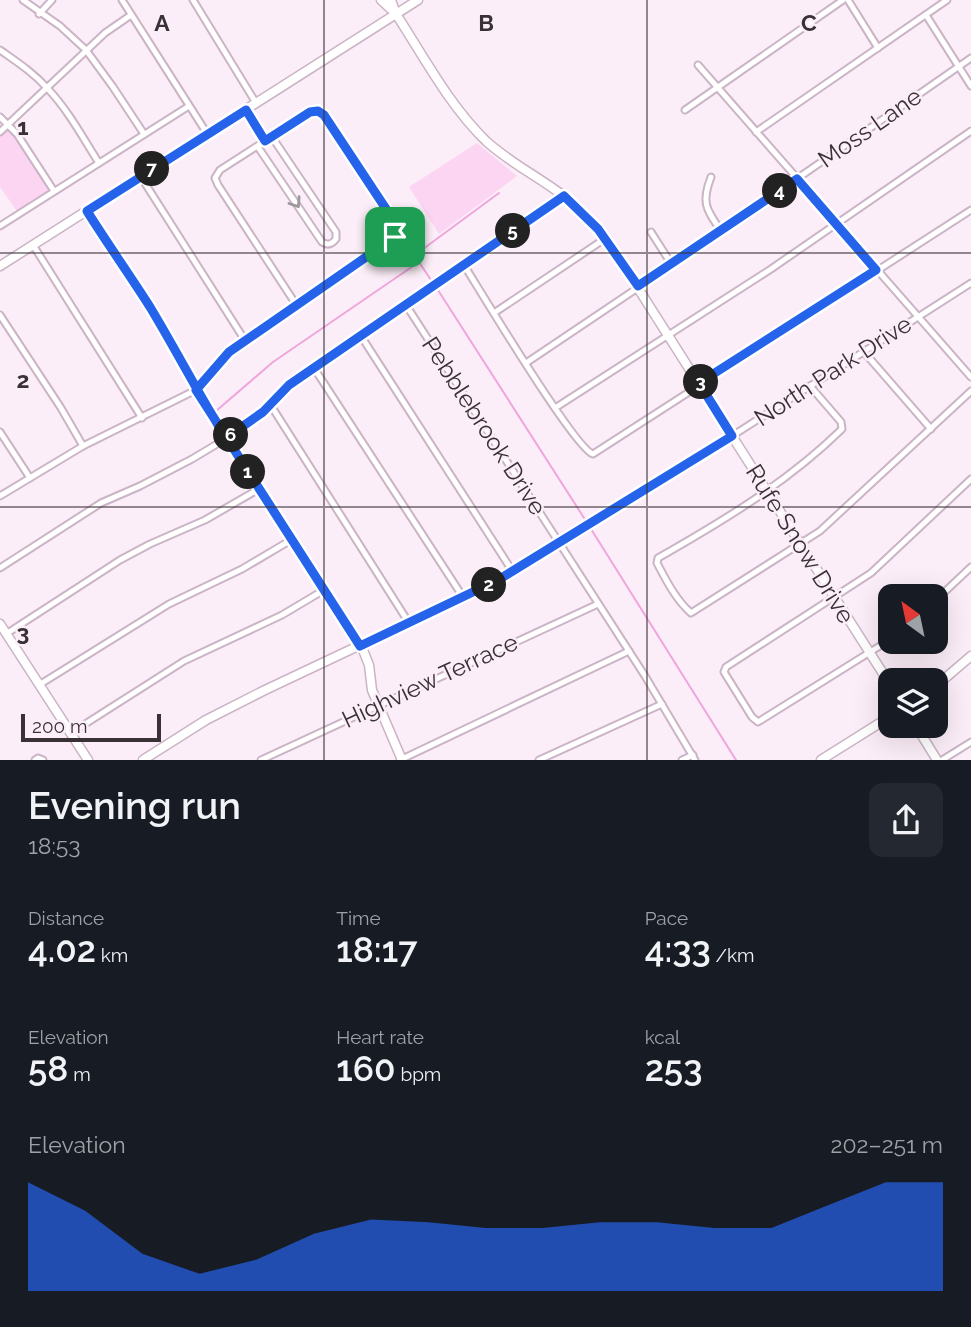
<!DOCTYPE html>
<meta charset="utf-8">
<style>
:root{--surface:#171b24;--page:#242831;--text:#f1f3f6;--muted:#9ea1a6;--accent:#2563eb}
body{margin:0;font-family:Raleway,sans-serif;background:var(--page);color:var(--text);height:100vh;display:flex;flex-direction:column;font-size:26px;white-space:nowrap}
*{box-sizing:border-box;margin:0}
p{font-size:23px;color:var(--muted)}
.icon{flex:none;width:38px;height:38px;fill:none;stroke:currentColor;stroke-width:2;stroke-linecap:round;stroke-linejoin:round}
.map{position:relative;height:760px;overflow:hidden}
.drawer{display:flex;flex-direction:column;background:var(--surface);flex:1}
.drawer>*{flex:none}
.needle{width:46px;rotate:327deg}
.controls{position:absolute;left:878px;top:584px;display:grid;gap:14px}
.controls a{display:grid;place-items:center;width:70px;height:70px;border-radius:14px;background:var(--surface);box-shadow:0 7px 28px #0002;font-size:35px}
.scale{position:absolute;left:21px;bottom:18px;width:140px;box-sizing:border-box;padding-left:7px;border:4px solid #3a3137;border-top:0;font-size:19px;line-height:24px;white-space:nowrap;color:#3a3137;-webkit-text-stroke:5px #fceef8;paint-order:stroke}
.pin{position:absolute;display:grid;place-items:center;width:60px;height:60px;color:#fff;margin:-30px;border-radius:14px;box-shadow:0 4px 10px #0006}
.km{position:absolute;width:35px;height:35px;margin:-18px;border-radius:50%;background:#222;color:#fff;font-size:19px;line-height:35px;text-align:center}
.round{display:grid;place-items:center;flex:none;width:74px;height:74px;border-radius:14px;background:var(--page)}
.summary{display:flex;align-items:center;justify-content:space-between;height:119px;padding:0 28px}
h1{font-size:38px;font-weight:600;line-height:52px}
.figures{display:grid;grid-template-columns:repeat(3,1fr);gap:10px;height:119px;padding:7px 28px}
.figures div{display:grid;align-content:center}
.figures b{font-size:35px;font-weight:600}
.figures small{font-size:19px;font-weight:400}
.figures p{font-size:19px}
.chart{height:196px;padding:14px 28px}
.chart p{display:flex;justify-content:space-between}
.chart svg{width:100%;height:126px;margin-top:7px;fill:var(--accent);opacity:.7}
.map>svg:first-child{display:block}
.green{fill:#fbd5f1}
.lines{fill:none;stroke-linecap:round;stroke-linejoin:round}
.stream{stroke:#eea6dc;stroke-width:2}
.street-casing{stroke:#cbb4c5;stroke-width:9}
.secondary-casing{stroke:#cbb4c5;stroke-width:11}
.street{stroke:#fff;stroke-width:5}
.secondary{stroke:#fff;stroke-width:8}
.oneway{stroke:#9c989b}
.route-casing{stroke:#fff;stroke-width:14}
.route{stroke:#2563eb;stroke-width:9}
.grid{fill:none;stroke:#3a3137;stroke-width:2;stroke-opacity:0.55}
.labels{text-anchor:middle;stroke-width:5;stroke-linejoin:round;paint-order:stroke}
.street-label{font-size:24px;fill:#3a3137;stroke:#fceef8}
.grid-label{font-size:23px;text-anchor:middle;font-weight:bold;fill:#3a3137;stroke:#fceef8;stroke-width:5;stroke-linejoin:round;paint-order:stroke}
</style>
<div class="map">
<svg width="971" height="760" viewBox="0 0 971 760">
<rect width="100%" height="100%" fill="#fceef8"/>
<!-- green -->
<g class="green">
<polygon points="8,130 20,144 48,189 48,192 17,211 0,187 0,136"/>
<polygon points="477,143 517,176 439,234 409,187"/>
</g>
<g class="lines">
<!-- stream -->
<g class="stream">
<polyline points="433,283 417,259 419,252 499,193"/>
<polyline points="436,287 586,521"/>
<polyline points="216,411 273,362 419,262"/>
<polyline points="591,529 736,760"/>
</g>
<!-- street casing -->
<g class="street-casing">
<g id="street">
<polyline points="23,0 60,26 86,50 113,87 144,134"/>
<polyline points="122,0 208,135"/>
<polyline points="193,0 256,103"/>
<polyline points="848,0 878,48"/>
<polyline points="39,14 52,0"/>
<polyline points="926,15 971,86"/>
<path d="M0,50C17,62 34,73 48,89C68,110 83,138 99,163"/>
<polyline points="698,65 971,377"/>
<polyline points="246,110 265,141"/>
<polyline points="685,110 843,0"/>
<polyline points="0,117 17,134 54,191"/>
<polyline points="0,132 105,33 131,15"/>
<polyline points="756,132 947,0"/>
<path d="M258,147L322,242C328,246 332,244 336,239V232L272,137"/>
<polyline points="141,177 246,342"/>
<path d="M711,177C701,203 706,209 721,231"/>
<polyline points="0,226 189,106"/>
<polyline points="651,232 672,265"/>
<polyline points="33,245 142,418"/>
<path d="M464,265C481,292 575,449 593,454L971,210"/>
<polyline points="406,305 645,676 695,760"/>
<polyline points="494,313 606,238"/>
<polyline points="0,315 61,408 83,446"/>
<polyline points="361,336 513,572"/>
<polyline points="864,352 931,429"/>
<polyline points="526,363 697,248 971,58"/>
<polyline points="314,368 463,597"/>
<path d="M810,386L841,422L842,429C788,482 723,521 658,558L657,563C666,580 676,600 691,613L820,531L971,391"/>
<polyline points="270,404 409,623"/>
<polyline points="555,408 771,269 971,131"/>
<polyline points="0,432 30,478"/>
<polyline points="732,436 971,283"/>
<polyline points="0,496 83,446 196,390 223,358 246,342 390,242 397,235 396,224 324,115 318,111 310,112 220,170 215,178 218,185 297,306"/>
<polyline points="0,568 101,503 140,486 192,459 242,429 289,385 564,196"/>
<polyline points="936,600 971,567"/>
<polyline points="6,634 120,560 150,544 205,520 259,489"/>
<polyline points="891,639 758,722 752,717 724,672 726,667 871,573 971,479"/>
<polyline points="39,685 169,604 242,569 291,540"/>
<polyline points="71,733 184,661 282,615 324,590"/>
<polyline points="35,760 38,758 43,760"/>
<polyline points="261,760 598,604"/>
<polyline points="400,760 629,651"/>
<polyline points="539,760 662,704"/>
<polyline points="682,760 693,755"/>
<polyline points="942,760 971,742"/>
</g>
</g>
<!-- secondary casing -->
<g class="secondary-casing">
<g id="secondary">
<polyline points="381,0 394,12"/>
<path d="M391,0L396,14C424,57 449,105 486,141C510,163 539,177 565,197C585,212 600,231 615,252L891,686"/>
<polyline points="87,211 149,306 226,438 363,650 369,665 372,690 402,760"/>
<polyline points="0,266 418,0"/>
<polyline points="0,624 88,760"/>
<polyline points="936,686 971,656"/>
<polyline points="916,726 937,760"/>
<polyline points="143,760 206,720 265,690 498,580 732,436"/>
<polyline points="821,760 891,716"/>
</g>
</g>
<!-- street -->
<use href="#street" class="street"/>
<!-- secondary -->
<use href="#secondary" class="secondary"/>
</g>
<!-- one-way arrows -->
<defs><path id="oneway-chevron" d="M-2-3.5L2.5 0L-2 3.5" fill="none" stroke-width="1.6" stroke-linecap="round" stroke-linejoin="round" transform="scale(1.75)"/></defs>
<use class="oneway" href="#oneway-chevron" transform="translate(296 203) rotate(56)"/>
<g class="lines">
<!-- route casing -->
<g class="route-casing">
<path id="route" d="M395,237L229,352L196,390L360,646L498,580L732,436L699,383L876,270L797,179L638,286L598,229L564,196L289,385L263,412L226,438C199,395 176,350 150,307C129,274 107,243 87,211L246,110L265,141L310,112L318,111L324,115L396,224L398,232L395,237"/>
</g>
<!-- route -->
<use href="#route" class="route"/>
</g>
<!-- grid -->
<path class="grid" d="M324,0V760M647,0V760M0,253H971M0,507H971"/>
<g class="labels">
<!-- street labels -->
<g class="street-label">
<text transform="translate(870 128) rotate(-35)" y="8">Moss Lane</text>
<text transform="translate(833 371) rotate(-33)" y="8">North Park Drive</text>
<text transform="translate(484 426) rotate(57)" y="8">Pebblebrook Drive</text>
<text transform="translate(800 544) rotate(58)" y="8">Rufe Snow Drive</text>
<text transform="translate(430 681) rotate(-25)" y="8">Highview Terrace</text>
</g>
</g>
<g class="grid-label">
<text x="162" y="31">A</text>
<text x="486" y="31">B</text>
<text x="809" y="31">C</text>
<text x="23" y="135">1</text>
<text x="23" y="388">2</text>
<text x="23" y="641">3</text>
</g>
</svg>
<div class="controls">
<a><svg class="needle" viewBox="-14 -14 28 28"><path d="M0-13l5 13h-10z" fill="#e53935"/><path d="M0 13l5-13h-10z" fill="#9ea1a6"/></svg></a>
<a><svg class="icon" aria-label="layers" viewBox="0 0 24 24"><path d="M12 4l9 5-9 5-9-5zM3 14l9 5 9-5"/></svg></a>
</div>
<div class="scale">200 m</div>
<div class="pin" style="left:395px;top:237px;background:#1e9e55"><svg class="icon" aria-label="arrive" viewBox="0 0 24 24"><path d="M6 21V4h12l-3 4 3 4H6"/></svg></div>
<b class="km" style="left:248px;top:472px">1</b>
<b class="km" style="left:489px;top:585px">2</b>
<b class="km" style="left:701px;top:382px">3</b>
<b class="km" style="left:780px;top:191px">4</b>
<b class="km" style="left:513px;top:231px">5</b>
<b class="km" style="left:231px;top:435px">6</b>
<b class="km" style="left:152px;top:169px">7</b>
</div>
<section class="drawer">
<div class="summary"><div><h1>Evening run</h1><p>18:53</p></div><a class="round"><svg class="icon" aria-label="share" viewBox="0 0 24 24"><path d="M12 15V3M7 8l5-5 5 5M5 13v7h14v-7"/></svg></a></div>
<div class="figures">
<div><p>Distance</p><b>4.02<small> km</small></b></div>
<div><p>Time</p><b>18:17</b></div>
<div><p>Pace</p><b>4:33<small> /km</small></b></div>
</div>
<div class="figures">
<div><p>Elevation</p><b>58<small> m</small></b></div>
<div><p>Heart rate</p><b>160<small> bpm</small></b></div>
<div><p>kcal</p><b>253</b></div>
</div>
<div class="chart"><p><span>Elevation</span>202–251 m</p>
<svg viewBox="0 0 160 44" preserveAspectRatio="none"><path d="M0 44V6L10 16L20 31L30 38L40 33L50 24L60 19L70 20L80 22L90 22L100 20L110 20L120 22L130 22L140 14L150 6L160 6V44z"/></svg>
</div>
</section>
